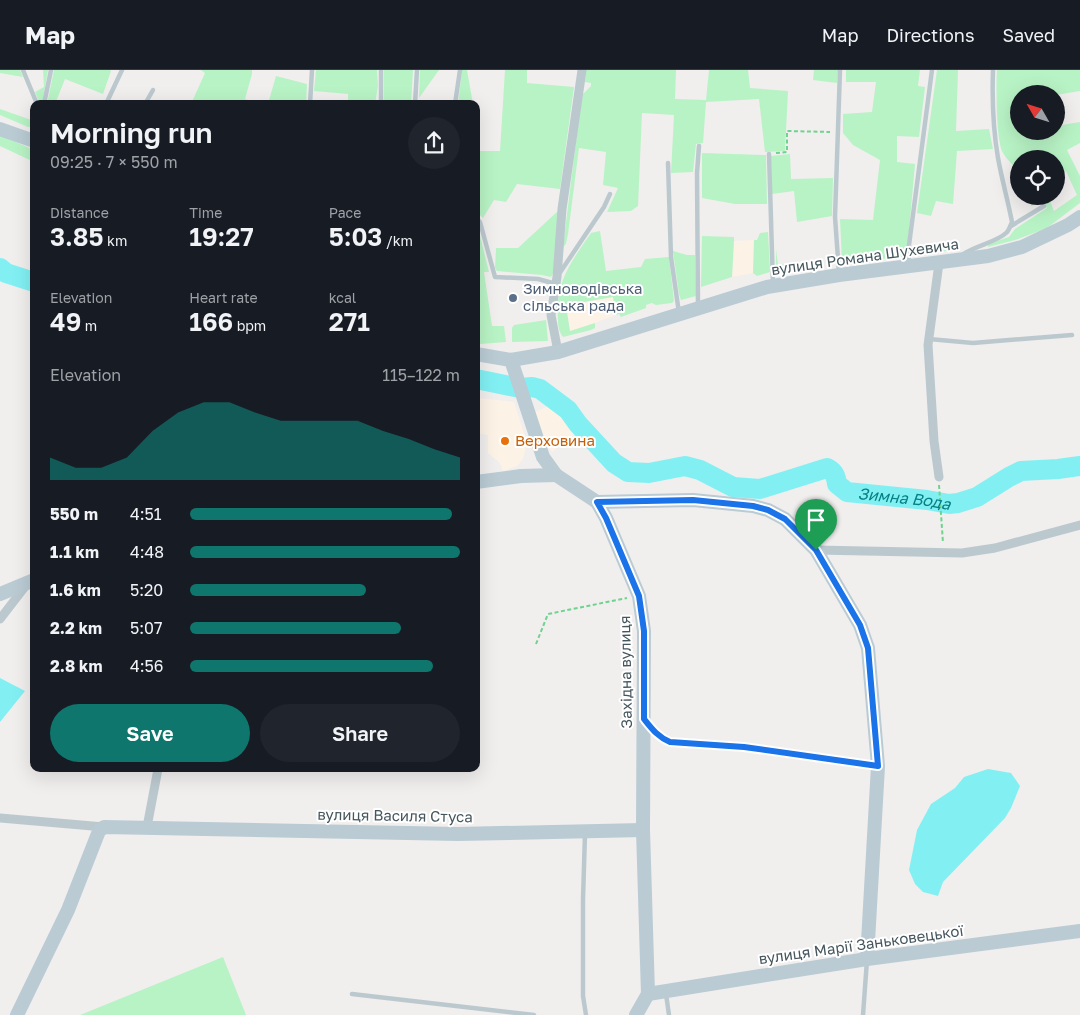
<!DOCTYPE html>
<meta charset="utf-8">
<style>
:root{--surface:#171b24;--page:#20242c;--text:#f1f3f6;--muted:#9ea1a6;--line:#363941;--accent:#0f766e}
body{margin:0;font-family:"Golos Text",sans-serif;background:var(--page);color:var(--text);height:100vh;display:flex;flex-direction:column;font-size:19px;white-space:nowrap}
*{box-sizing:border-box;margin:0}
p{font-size:16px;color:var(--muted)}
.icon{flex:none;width:28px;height:28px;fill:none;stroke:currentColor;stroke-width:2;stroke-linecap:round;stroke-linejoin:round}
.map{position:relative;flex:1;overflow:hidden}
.sheet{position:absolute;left:30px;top:30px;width:450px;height:672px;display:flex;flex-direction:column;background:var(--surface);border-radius:10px;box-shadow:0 5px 20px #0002}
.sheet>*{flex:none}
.needle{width:32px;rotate:309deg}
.buttons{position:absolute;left:1010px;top:15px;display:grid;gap:10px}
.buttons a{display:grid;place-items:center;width:55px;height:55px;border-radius:50%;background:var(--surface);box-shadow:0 5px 20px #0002;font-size:25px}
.pin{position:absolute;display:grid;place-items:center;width:42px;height:42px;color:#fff;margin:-51px -21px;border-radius:50% 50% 50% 0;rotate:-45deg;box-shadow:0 0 5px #0007}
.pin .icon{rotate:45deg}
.round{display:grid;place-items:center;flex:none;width:52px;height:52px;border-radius:26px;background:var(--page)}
.summary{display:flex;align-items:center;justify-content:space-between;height:85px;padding:0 20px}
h1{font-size:28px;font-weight:600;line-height:38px}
.figures{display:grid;grid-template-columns:repeat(3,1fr);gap:8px;height:85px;padding:5px 20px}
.figures div{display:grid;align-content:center}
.figures b{font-size:25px;font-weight:600}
.figures small{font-size:14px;font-weight:400}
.figures p{font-size:14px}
.chart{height:140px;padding:10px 20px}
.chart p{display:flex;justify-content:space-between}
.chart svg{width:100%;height:90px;margin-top:5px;fill:var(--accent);opacity:.7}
.cta{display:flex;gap:10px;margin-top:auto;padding:10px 20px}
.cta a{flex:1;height:58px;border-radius:30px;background:var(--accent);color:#fff;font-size:20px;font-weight:600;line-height:58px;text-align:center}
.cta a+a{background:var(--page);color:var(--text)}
ul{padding:0 20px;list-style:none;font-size:16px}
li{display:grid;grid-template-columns:80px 60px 1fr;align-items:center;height:38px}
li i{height:12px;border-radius:6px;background:var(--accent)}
header{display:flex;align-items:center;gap:30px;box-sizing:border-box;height:70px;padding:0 25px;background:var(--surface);border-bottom:1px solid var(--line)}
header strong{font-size:24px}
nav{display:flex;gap:28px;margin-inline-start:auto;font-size:18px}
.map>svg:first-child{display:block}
.commercial{fill:#fdf2e6}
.green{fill:#b8f3c5}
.water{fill:#82f0f3}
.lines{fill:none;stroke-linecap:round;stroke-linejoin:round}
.river{stroke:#82f0f3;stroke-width:20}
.path{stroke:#6ed38f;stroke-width:2;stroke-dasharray:4 2.5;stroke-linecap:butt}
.lane{stroke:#bbc9cf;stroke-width:4.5}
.street{stroke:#bbc9cf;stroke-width:9}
.secondary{stroke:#bacbd4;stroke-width:14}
.route-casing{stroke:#fff;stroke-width:10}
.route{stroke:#1a73e8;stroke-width:6}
.service-dot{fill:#5c6f8a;stroke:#fff;stroke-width:2}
.food-dot{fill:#e8710a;stroke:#fff;stroke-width:2}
.labels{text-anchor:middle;stroke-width:4;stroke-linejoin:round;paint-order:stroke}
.street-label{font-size:15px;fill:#45565d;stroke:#fff}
.service-label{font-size:15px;fill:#4e5e75;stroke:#fff;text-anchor:start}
.food-label{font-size:15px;fill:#c56008;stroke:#fff;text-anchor:start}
.water-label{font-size:16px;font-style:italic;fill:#058084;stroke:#fff}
</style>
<header>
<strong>Map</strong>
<nav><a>Map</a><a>Directions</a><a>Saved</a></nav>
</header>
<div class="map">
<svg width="1080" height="945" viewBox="0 0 1080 945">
<rect width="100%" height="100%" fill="#f1eeee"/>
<!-- commercial -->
<g class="commercial">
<polygon points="754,170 753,203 732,207 734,171"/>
<polygon points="613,227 616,245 570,262 567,243 562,244 561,236"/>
<polygon points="479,328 514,332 527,373 523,389 517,396 503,401 500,393 488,383 488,365 477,363"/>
<polygon points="555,333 577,362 552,382 543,370 533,343"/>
</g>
<!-- green -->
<g class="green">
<polygon points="0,0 20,0 23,7 0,3"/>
<polygon points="43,0 48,0 42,34 40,34 35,22 44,17"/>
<polygon points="54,0 110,0 111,1 103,24 65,9 55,34 47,34"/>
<polygon points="201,0 252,0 252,4 245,29 259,34 191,34 205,3"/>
<polygon points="316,0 377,0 378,16 375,34 348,34 348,24 314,21"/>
<polygon points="384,0 413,0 411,34 384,34"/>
<polygon points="420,0 439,0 419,28"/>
<polygon points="462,0 467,0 473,34 458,34"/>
<polygon points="505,0 527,0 527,13 574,17 560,119 517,114 506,132 494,130 483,148 476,141 476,81 500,81"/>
<polygon points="586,0 676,0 675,29 706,30 709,0 748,0 750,18 788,21 785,81 765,82 759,29 706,32 703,73 696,74 693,102 671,103 674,45 642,43 638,136 631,141 607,142 618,118 603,115 606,82 579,78 568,164 566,174 563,177 580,39 583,24 591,16 591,13 585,12"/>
<polygon points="814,0 838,0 837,13 813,10"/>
<polygon points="846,0 920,0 918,16 925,17 919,67 897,66 897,92 915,94 907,183 905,186 901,187 844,193 842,191 840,149 873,150 880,90 853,75 843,63 843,44 872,42 876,12 846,12"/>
<polygon points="937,0 958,0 956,61 989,59 993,79 957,81 953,134 936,131 931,146 917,143"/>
<path d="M997,0H1080V21L1056,25V24H1019V61H1056V56L1080,52V73L1067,80L1080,106V133L1047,158L1015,170L988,177V174L1009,167L1015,159L1047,138L1044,131L1031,136L1029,126H1048L1054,141L1077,125L1066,101L1056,105V89H1019V102C1014,96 1007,90 1003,83C996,71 996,16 997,0Z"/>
<polygon points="276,6 307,14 306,34 268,34"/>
<polygon points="0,39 34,51 31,57 28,57 0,45"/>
<polygon points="0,65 34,80 34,92 0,76"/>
<polygon points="702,83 766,85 767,134 735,134 702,128"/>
<polygon points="790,84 791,109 833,108 832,146 797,152 794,121 772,124 771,86"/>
<polygon points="558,141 554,202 551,207 542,205 497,201 495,198 496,178 518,178"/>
<path d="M600,161L606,201L641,197L645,189L669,187L674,231L672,233L656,235L652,233L646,235V238L621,247L619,244L616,245L613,227L561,236L562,243L567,242L570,261L595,253V258L591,260L563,267C559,262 558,256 558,249C555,212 571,192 591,163Z"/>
<polygon points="768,162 770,202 757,206 753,203 754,170 757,170 760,163"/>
<polygon points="480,166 489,202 484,202 492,256 504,256 506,272 480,274 476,265 476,167"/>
<polygon points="702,166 734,167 734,171 732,207 701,217"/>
<polygon points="950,178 949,180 918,186 914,185 913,179"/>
<polygon points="776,179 778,195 801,192 801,197 778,200 776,198"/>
<polygon points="673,181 687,185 695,185 696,226 681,230 679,224"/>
<polygon points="546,250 548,271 512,272 512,258 514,255"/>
<polygon points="223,887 246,945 80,945"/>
</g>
<!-- water -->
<g class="water">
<polygon points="0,608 25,621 0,652"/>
<polygon points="988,699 1011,703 1020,716 1011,738 1005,748 943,812 938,826 923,822 915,814 909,800 917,760 931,734 955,718 964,707"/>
</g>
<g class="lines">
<!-- river -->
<g class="river">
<polyline points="0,198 6,203 34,212"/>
<path id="s1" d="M476,309L520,318L532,317L540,319L568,340L578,354L614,393L628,402L649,403L685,396L700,400L733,417L760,419L827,398C835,402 836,407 837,414L847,422L927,430L949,434L958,433L977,427L1009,407L1021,401L1058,399L1080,396"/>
</g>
<!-- path -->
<g class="path">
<polyline points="776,83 787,82 787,61 830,62"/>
<polyline points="939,415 943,473"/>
<polyline points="536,574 548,544 627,528"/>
</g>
<!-- lane -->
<g class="lane">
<polyline points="23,0 37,34"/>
<polyline points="44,34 51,0"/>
<polyline points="106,34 122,0"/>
<polyline points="145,34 153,20"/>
<polyline points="310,34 312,0"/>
<polyline points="381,34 381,0"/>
<polyline points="415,34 417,0"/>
<polyline points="455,34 460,0"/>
<polyline points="769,84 773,215"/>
<polyline points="668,93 671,187 679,243"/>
<polyline points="476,148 480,152 495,207 538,209 556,214"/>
<polyline points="1011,156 1044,136"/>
<path d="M962,185C974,176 997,172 1006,163C1009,161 1010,156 1012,152C1008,131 1002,110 998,88C993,59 992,29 993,0"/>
<polyline points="909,195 909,175 932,0"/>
<polyline points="839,203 835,147 840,0"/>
<polyline points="559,204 604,137 610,124"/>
<polyline points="698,237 697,103 699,76"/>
<polyline points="929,269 973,273 1072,265"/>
<polyline points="585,764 583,829 583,926 586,945"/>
<polyline points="352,924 534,945"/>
<polyline points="666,924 669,945"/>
<polyline points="863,945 867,890"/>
</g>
<!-- street -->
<g class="street">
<polyline points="558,282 551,245 557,207 562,139 582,0"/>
<polyline points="939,407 934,371 928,275 939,193"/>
<polyline points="816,480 962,483 995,478 1080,455"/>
<polyline points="0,549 27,514"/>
<path d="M644,649C652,659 658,667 670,672L744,677L878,696"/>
<polyline points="0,748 104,757"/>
<polyline points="147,757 158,699"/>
</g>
<!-- secondary -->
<g class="secondary">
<polyline points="0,59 34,71"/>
<polyline points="476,284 511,290 558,282 767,217 839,205 988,186 1022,177 1068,155 1080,147"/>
<polyline points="511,290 543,387 556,405 597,432 606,448 639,526 644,561 643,760 648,924"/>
<polyline points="476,412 521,406 556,405"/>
<polyline points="597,432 693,430 753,436 768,440 785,449 816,480 860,555 868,578 878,696 867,889"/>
<polyline points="0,524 34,510"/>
<polyline points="648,924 867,889 1080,861"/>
<polyline points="17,945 68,840 99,761 104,757 458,764 643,760"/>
<polyline points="636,945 648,924"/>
</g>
</g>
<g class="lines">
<!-- route casing -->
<g class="route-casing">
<path id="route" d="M693,430L753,436L768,440L785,449L816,480L860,555L868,578L878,696L744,677L670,672C658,667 652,659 644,649V561L639,526L606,448L597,432Z"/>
</g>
<!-- route -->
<use href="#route" class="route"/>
</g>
<!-- markers -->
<circle class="service-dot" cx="513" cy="228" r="5"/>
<circle class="food-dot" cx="505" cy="371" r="5"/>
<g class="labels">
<!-- street labels -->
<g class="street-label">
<text transform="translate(865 187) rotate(-8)" y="5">вулиця Романа Шухевича</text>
<text transform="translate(626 602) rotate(-91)" y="5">Західна вулиця</text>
<text transform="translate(395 746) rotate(1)" y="5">вулиця Василя Стуса</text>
<text transform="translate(861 875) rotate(-8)" y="5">вулиця Марії Заньковецької</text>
</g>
<!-- service labels -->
<g class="service-label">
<text x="523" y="224">Зимноводівська<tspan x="523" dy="17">сільська рада</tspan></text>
</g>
<!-- food labels -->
<g class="food-label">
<text x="515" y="376">Верховина</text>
</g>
<!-- water labels -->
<g class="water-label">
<text dy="6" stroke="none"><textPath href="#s1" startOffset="485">Зимна Вода</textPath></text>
</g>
</g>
</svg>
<div class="buttons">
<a><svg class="needle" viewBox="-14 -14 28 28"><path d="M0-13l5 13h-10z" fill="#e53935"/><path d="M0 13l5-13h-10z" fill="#9ea1a6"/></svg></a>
<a><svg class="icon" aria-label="locate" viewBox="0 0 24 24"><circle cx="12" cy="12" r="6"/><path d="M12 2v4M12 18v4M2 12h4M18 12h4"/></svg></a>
</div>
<div class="pin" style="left:816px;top:480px;background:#1e9e55"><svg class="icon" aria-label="arrive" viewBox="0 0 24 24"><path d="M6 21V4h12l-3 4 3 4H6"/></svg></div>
<section class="sheet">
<div class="summary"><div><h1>Morning run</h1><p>09:25 · 7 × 550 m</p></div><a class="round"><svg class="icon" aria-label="share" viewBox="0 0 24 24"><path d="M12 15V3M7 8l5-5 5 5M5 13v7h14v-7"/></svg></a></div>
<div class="figures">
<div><p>Distance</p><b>3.85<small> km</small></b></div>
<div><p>Time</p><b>19:27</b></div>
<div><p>Pace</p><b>5:03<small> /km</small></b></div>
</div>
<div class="figures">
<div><p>Elevation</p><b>49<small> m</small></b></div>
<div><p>Heart rate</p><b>166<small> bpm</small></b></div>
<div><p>kcal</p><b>271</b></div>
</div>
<div class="chart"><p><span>Elevation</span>115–122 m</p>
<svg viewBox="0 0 160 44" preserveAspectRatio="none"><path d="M0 44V33L10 38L20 38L30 33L40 20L50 11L60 6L70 6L80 11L90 15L100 15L110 15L120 15L130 20L140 24L150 29L160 33V44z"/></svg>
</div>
<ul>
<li><b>550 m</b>4:51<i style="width:97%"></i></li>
<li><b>1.1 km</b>4:48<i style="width:100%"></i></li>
<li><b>1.6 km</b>5:20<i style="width:65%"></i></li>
<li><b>2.2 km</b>5:07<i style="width:78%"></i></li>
<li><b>2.8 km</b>4:56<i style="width:90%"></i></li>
</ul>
<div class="cta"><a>Save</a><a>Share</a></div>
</section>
</div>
